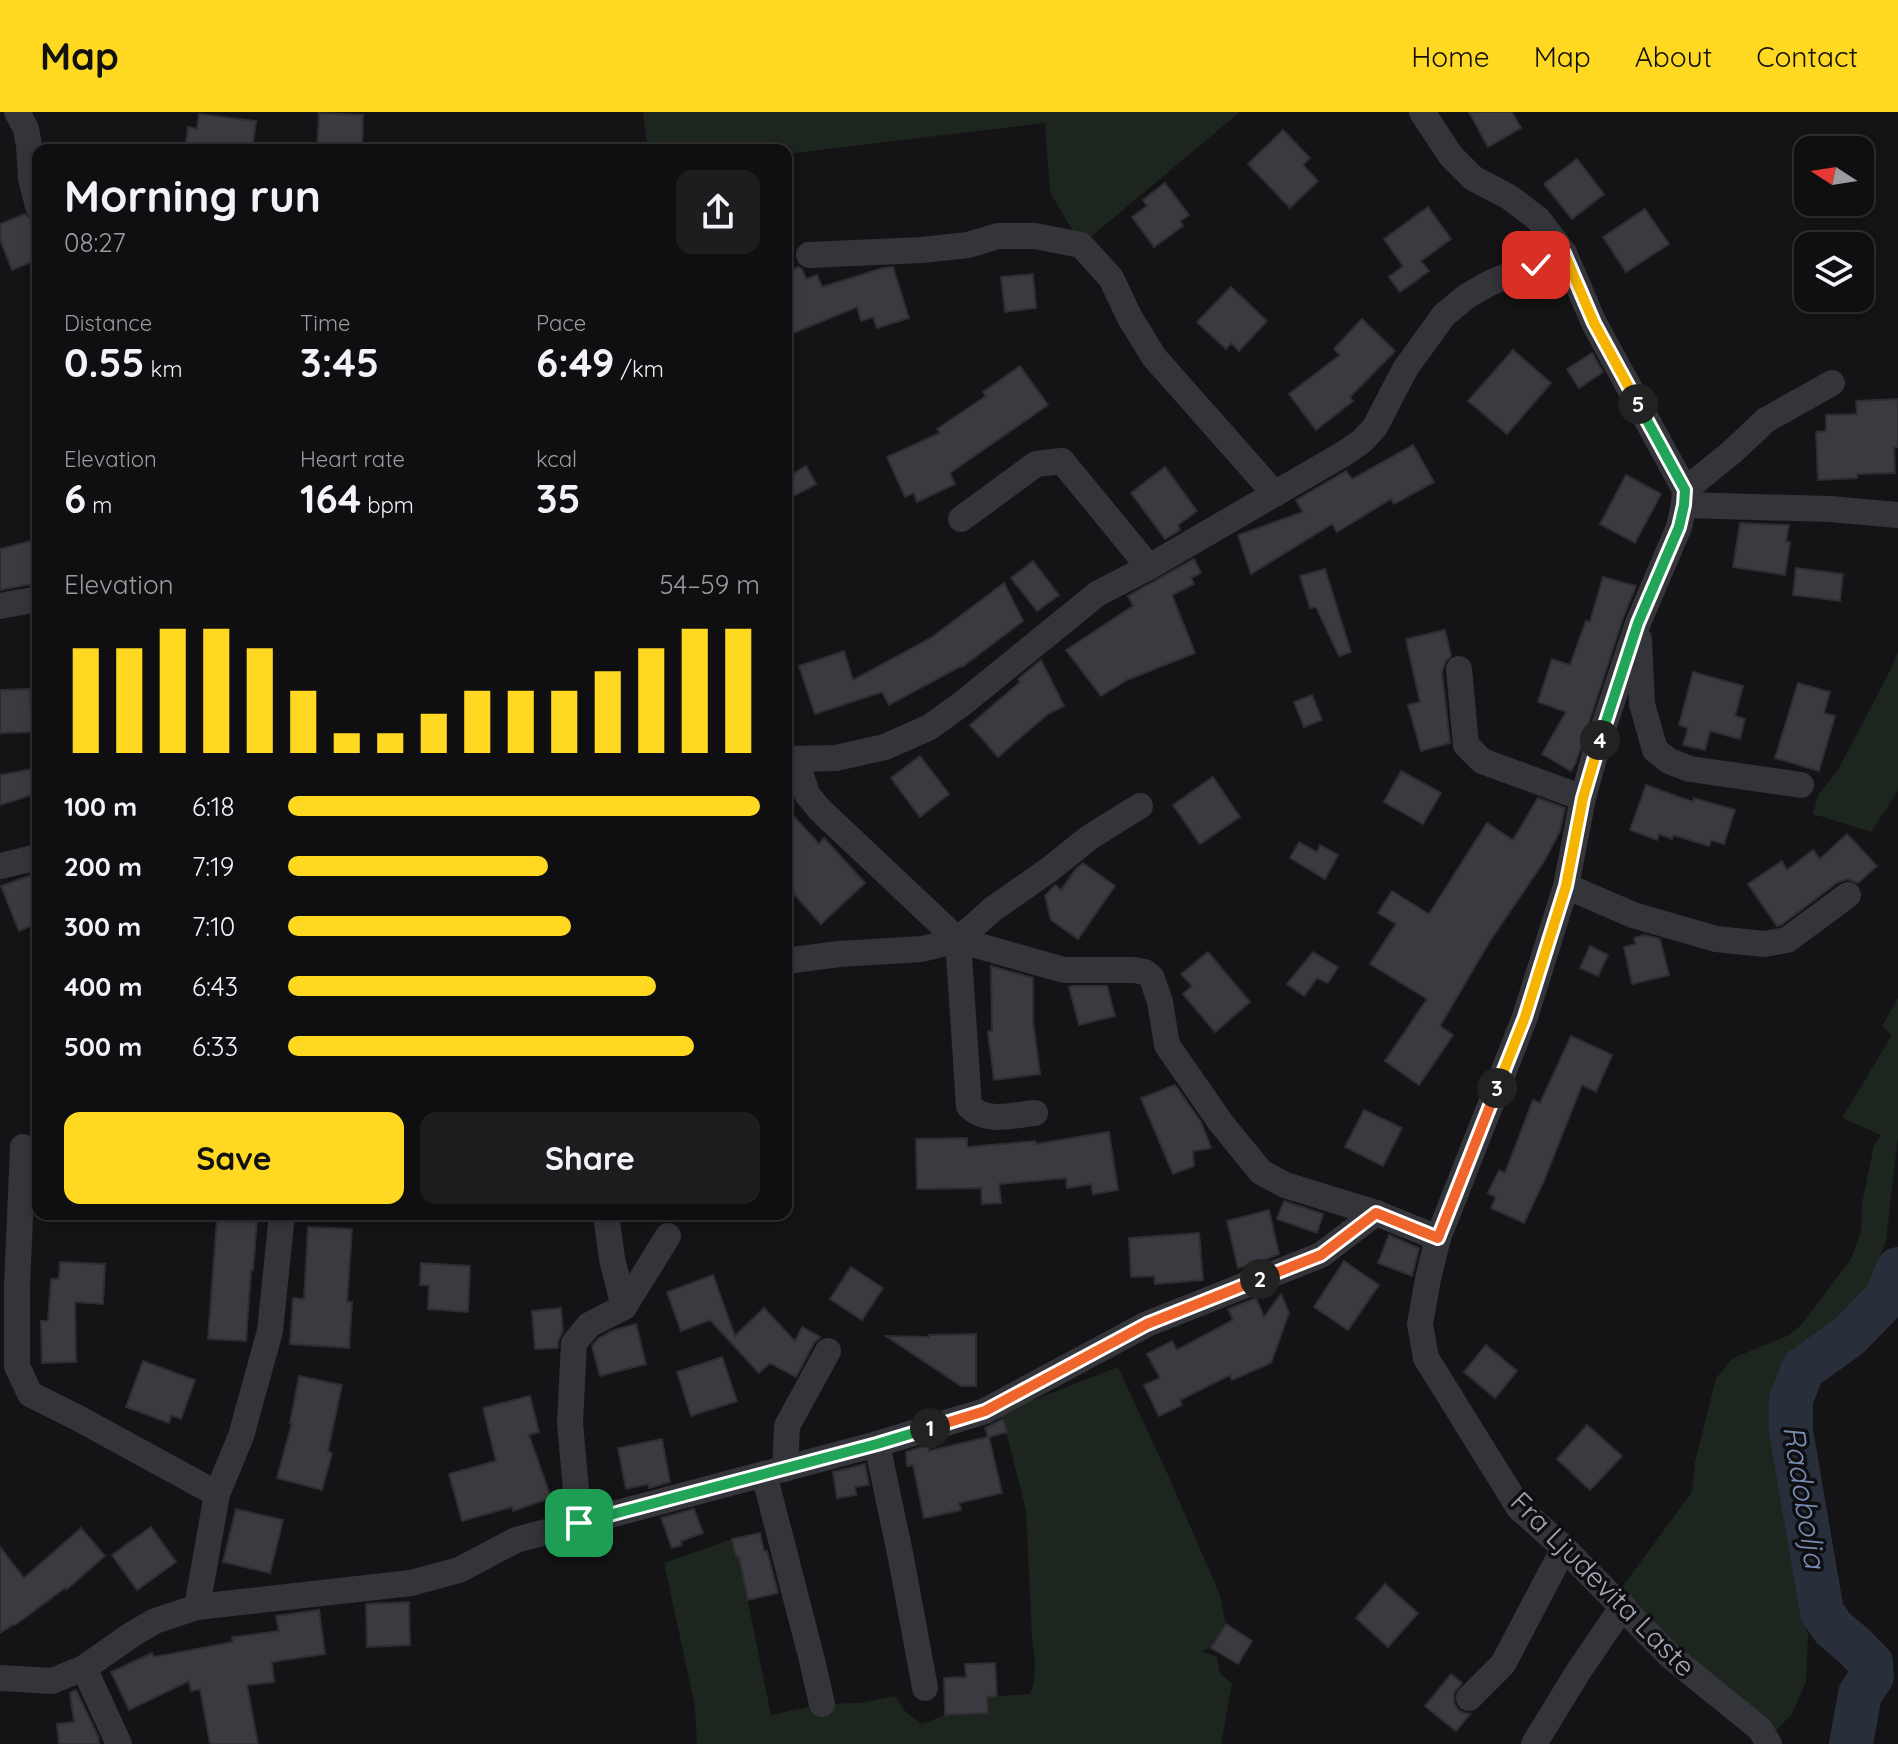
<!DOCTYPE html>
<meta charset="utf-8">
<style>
:root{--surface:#0f0e10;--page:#1d1c1e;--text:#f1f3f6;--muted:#9b9c9f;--line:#2f2e30;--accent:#ffd921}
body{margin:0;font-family:Quicksand,sans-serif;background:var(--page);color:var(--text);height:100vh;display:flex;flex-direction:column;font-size:30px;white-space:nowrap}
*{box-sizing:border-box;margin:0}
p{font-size:26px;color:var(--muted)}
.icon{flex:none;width:44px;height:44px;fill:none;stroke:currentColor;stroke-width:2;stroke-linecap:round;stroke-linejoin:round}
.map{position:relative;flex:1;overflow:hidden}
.details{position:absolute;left:32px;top:32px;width:760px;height:1076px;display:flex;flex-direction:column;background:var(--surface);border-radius:16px;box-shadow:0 4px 12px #0003,0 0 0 2px var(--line)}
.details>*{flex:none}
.needle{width:52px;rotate:282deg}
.buttons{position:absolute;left:1794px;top:24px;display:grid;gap:16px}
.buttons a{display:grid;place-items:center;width:80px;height:80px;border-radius:16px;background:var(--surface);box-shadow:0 4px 12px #0003,0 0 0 2px var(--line);font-size:40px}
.pin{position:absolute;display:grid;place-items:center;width:68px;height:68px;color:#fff;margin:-34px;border-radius:16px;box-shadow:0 4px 12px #0006}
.km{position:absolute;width:40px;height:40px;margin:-20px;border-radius:50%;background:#222;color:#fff;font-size:22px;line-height:40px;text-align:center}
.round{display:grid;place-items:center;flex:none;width:84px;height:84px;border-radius:16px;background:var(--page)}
.headline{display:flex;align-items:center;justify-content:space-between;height:136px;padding:0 32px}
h1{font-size:44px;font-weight:700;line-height:60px}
.metrics{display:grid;grid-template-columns:repeat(3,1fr);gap:12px;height:136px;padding:8px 32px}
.metrics div{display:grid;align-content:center}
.metrics b{font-size:40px;font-weight:700}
.metrics small{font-size:22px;font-weight:400}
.metrics p{font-size:22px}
.chart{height:224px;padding:16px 32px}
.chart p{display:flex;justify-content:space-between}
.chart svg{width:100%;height:144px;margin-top:8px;stroke:var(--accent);stroke-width:6}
.button{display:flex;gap:16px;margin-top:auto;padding:16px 32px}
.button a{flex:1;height:92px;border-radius:16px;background:var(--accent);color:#111;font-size:32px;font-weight:700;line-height:92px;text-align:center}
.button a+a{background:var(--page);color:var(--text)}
ul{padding:0 32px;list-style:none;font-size:26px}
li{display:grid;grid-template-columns:128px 96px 1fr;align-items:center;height:60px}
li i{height:20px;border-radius:10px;background:var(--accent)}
header{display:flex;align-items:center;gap:48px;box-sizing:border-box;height:112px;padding:0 40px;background:var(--accent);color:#111}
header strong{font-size:38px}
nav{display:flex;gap:44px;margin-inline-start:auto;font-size:28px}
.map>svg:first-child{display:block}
.green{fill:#1d251f}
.water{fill:#282f3a}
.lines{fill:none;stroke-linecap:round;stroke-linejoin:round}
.river{stroke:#282f3a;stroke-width:44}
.building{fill:#3b3a40;stroke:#2e2d31;stroke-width:2}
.minor{stroke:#34343b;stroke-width:26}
.split-1-casing{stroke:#fff;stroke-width:16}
.split-2-casing{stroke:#fff;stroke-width:16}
.split-3-casing{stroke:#fff;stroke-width:16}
.split-4-casing{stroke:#fff;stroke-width:16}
.split-5-casing{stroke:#fff;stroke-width:16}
.split-6-casing{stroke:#fff;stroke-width:16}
.split-1{stroke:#22a559;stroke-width:10}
.split-2{stroke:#f0652b;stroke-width:10}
.split-3{stroke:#f0652b;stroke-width:10}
.split-4{stroke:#f5b400;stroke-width:10}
.split-5{stroke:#22a559;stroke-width:10}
.split-6{stroke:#f5b400;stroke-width:10}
.labels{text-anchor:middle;stroke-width:7;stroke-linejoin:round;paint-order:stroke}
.street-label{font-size:28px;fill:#a4a6b7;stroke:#0f0e10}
.water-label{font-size:30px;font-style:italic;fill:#778eb5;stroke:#0f0e10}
</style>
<header>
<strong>Map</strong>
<nav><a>Home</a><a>Map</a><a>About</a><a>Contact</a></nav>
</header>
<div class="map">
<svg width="1898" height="1632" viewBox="0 0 1898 1632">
<rect width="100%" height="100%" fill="#141315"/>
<!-- green -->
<g class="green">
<polygon points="643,0 1240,0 1081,133 1050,80 1045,11 786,42 786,38 648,38"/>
<polygon points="1898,539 1898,679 1871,720 1813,702 1818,683 1838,658 1891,557"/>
<polygon points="1898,886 1898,1024 1886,1129 1869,1174 1834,1217 1801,1240 1776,1298 1783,1383 1808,1523 1806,1570 1792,1602 1767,1628 1614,1486 1692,1380 1695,1350 1716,1266 1733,1246 1787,1224 1801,1213 1851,1147 1861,1119 1862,1091 1874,1033 1881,1023 1842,1006 1892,923 1882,914"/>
<polygon points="1118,1255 1168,1363 1220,1483 1226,1513 1211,1536 1201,1539 1217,1545 1220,1561 1232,1572 1221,1632 697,1632 695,1595 664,1451 732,1427 739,1445 771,1603 822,1592 860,1591 895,1584 905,1599 922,1612 945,1603 988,1601 987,1585 1030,1582 1034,1570 1035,1550 1032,1527 1026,1398 1001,1301"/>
</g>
<!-- water -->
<polygon class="water" points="1842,1618 1863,1619 1863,1632 1840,1632"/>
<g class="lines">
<!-- river -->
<polyline class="river" points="1851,1632 1860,1582 1872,1564 1871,1551 1852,1532 1833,1516 1822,1500 1791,1319 1791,1287 1803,1257 1849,1224 1885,1187 1898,1157"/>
</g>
<!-- building -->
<g class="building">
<polygon points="1469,0 1512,0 1521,16 1488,35"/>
<polygon points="319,1 363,3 362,38 317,38"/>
<polygon points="199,2 256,9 252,38 185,38 188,15 197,17"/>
<polygon points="1283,18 1310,46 1303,53 1318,69 1290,96 1248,52"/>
<polygon points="1577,47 1604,82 1572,107 1544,72"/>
<polygon points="1165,71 1189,103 1180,109 1183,114 1154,135 1132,105 1147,94 1143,88"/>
<polygon points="1428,95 1451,127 1421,149 1429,159 1400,180 1389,165 1403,154 1384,127"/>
<polygon points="1645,97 1669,132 1626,160 1603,125"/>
<polygon points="25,102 33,109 38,110 38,147 12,158 0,127 0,112"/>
<polygon points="799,155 802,157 806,167 817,163 822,175 883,156 893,155 909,206 877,216 873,205 861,209 857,195 786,224 786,160"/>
<polygon points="1033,162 1036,196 1005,200 1001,165"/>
<polygon points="1231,175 1267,209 1239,239 1231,231 1226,237 1197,210"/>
<polygon points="1362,207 1395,239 1350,285 1353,289 1316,318 1289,282 1340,243 1334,237"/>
<polygon points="1513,238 1551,271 1507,322 1468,289"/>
<polygon points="1592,241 1603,260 1579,276 1567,257"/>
<polygon points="1020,254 1048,293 950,361 955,372 917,390 914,381 905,385 887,345 940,321 937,317 986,284 983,280"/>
<polygon points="1898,287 1898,335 1894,335 1895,361 1857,362 1857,366 1818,368 1816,320 1826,319 1826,303 1857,302 1856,289"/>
<polygon points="1413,333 1434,370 1394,392 1391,387 1337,420 1332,412 1251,462 1238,423 1303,400 1296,388 1346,359 1352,367"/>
<polygon points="806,354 816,372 786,388 786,366"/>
<polygon points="1165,355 1197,399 1178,413 1180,418 1165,427 1131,381"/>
<polygon points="1626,363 1661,382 1635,431 1600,412"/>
<polygon points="1740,411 1789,413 1786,430 1790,430 1785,463 1733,455"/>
<polygon points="38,427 38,471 0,478 0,437"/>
<polygon points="1194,447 1201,461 1191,466 1194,472 1172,483 1195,541 1127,568 1101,584 1066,538 1133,494 1128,484"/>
<polygon points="1033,449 1059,483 1037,499 1011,466"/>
<polygon points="1796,456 1843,462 1840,489 1793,483"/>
<polygon points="1325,457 1351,540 1339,544 1316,495 1310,496 1300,464"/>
<polygon points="1603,465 1636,474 1623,506 1576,650 1571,659 1542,642 1566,600 1538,590 1552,547 1570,553 1586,509 1590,510"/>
<polygon points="1004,471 1023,509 962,555 961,554 889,593 882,580 815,602 799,554 844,539 853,568 931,526"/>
<polygon points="1445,518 1451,544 1445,550 1442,560 1450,631 1421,639 1408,593 1420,590 1406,527"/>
<polygon points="1041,548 1064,594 1048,602 998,645 970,613 1020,570 1018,567"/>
<polygon points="1693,560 1743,574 1735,604 1745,607 1740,627 1710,619 1705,638 1683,633 1688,616 1679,613"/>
<polygon points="1798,571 1830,580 1824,601 1835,604 1819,659 1775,646"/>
<polygon points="30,577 32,620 0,621 0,578"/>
<polygon points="1312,583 1322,608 1304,615 1294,590"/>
<polygon points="920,644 949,682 920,705 891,666"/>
<polygon points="38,656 38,681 0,693 0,663"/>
<polygon points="1401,659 1441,681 1423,712 1384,690"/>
<polygon points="1213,665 1240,705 1200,732 1173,693"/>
<polygon points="1646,673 1693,690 1694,686 1735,698 1724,732 1711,728 1709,734 1673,723 1672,727 1659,722 1657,728 1630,718"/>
<polygon points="1538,686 1565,696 1560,719 1545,748 1490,829 1440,914 1453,923 1419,973 1385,949 1427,887 1370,852 1396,812 1378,801 1392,779 1429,802 1487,711 1513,728"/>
<polygon points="786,696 819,732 824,726 865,771 821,812 786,773"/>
<polygon points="1847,722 1877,754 1858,771 1847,767 1838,770 1781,813 1777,814 1748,772 1782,749 1787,758 1813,738 1820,747"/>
<polygon points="1299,730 1317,740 1320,733 1338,743 1325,767 1290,746"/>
<polygon points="1083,751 1115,774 1078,827 1051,808 1045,784 1055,773 1061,778 1076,757"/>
<polygon points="38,761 38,811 19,819 1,774"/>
<polygon points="1645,823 1660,827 1669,863 1632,872 1624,835 1636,832 1634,826"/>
<polygon points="1590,834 1608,843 1598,864 1580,856"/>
<polygon points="1208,840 1250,890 1215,920 1183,882 1192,874 1181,862"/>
<polygon points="1313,840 1338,855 1328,871 1317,866 1304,884 1287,872"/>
<polygon points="991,854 1033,866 1033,909 1040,962 994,968 988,920 992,919"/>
<polygon points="1073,874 1107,874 1115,904 1079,913 1069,875"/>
<polygon points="1571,924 1612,943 1596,980 1582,973 1543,1071 1524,1111 1491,1096 1496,1085 1488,1081 1499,1058 1505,1061 1533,988 1540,991"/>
<polygon points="1175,973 1201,1010 1211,1036 1193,1039 1194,1054 1173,1062 1141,986"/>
<polygon points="1364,998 1402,1016 1383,1054 1345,1035"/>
<polygon points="1109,1020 1118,1078 1093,1082 1091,1072 1067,1076 1066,1066 999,1072 1001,1091 982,1092 981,1076 917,1077 916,1027 967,1026 967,1035 1035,1029 1036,1032"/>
<polygon points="1284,1089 1323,1102 1317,1121 1277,1107"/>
<polygon points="1269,1098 1279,1142 1257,1151 1238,1156 1227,1109"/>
<polygon points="217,1107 257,1110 253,1158 251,1158 246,1229 208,1227"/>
<polygon points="308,1115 352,1117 347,1190 352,1190 349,1236 290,1232 293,1186 304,1187"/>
<polygon points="1199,1121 1203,1168 1155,1172 1154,1164 1131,1165 1129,1126"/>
<polygon points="1389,1123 1419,1136 1412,1164 1378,1151"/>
<polygon points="1344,1149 1379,1173 1348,1218 1314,1195"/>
<polygon points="60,1150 105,1152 103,1192 75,1190 76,1250 42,1251 41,1209 48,1209 51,1167 59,1167"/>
<polygon points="421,1151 470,1154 468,1200 428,1197 429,1173 420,1173"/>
<polygon points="851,1155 883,1176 862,1208 830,1187"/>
<polygon points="713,1163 735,1224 764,1196 795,1229 802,1215 820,1225 814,1231 796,1265 770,1251 759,1261 710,1208 681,1219 667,1180"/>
<polygon points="1281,1182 1289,1201 1271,1251 1232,1268 1230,1263 1180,1288 1182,1293 1159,1304 1144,1273 1160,1266 1147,1242 1172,1229 1177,1238 1233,1208 1228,1197 1256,1186 1264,1205"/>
<polygon points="561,1196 563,1219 558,1229 558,1236 535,1237 532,1199"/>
<polygon points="636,1212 646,1252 600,1264 592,1234 599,1226 614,1218"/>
<polygon points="976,1222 976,1274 961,1274 886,1224 929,1225 929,1223"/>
<polygon points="1486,1233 1517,1259 1495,1286 1464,1260"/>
<polygon points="722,1245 737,1289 691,1304 677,1260"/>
<polygon points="143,1249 195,1268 181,1307 171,1303 169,1311 126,1295"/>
<polygon points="299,1264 342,1273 328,1339 332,1341 322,1378 277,1366 292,1311 290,1311"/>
<polygon points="530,1284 539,1320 529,1323 551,1386 513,1399 512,1395 462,1409 449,1362 496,1349 483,1296"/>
<polygon points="1003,1307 1007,1320 989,1325 1002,1381 959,1391 961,1398 924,1406 913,1353 907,1354 906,1340 928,1333 929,1339 988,1325 985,1316"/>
<polygon points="1587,1313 1622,1344 1590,1378 1557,1347"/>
<polygon points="662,1327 670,1370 649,1376 648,1372 626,1377 618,1336"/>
<polygon points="865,1352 869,1373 855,1375 856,1383 837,1386 833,1360"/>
<polygon points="236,1397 283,1408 270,1461 223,1450"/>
<polygon points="694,1397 703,1421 681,1429 682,1433 672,1436 661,1406"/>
<polygon points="151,1415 176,1450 137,1478 112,1443"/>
<polygon points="81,1416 105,1444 66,1478 65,1476 15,1513 14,1512 0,1521 0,1435 24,1466"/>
<polygon points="760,1421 764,1439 767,1439 778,1481 748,1488 739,1445 736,1445 732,1427"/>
<polygon points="1385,1472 1418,1501 1388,1535 1356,1506"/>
<polygon points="409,1490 410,1533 367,1535 366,1492"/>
<polygon points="319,1498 325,1542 272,1550 274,1570 247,1573 258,1632 210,1632 200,1577 191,1579 189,1569 129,1598 111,1560 152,1541 154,1545 233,1530 232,1525 279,1519 276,1504"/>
<polygon points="1226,1512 1252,1529 1238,1552 1211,1536"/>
<polygon points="995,1551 997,1584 987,1585 988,1601 945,1603 944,1566 966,1565 965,1552"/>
<polygon points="1451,1562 1462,1571 1454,1581 1454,1591 1458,1598 1464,1601 1470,1602 1456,1619 1425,1594"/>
<polygon points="76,1578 98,1624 99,1632 59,1632 57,1612 74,1610 70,1581"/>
</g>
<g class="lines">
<!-- minor -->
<g class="minor">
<polyline points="17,0 26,17 29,34 31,66 38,94"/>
<polyline points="1422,0 1451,44 1473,66 1509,85 1538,107 1564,141 1594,211 1685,378 1684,393 1679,415 1638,511 1597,635 1583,686 1566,774 1525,905 1438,1126 1428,1167 1420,1212 1426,1246 1519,1396 1564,1436 1670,1544 1760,1617 1769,1632"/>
<polyline points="809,143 922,138 968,133 998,124 1035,124 1081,133 1111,166 1130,206 1154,245 1275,382"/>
<polyline points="1685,378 1732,340 1766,308 1832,271"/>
<polyline points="1684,393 1830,397 1898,403"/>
<polyline points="961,407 1036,352 1062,349 1149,455"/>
<polyline points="0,494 38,487"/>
<polyline points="1639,527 1642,592 1655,638 1669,649 1690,657 1801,673"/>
<polyline points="1459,557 1466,633 1482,649 1583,686"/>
<polyline points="786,647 836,646 885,635 930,615 963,591 1097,482 1149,455 1345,341 1362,329 1375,315 1405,257 1444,203 1467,184 1492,170 1564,141"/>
<polyline points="796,647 807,682 819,697 958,828 1064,858 1134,858 1145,860 1152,866 1160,890 1167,933 1221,1011 1261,1060 1285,1073 1376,1101 1438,1126"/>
<polyline points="0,754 38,745"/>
<polyline points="1566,774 1633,803 1716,827 1764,832 1787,828 1848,783"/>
<path d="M958,828L969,994C987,1012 1012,1003 1035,1001"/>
<polyline points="786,849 839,842 922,837 958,828 993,797 1050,757 1090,725 1140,694"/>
<polyline points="23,1035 17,1174 17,1254 30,1282 78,1306 217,1382"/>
<polyline points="606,1102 612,1147 624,1195"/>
<polyline points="877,1332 901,1446 925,1576"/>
<polyline points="785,1357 787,1314 828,1239"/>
<polyline points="764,1362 812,1548 822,1592"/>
<polyline points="579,1411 570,1311 574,1231 589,1213 624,1195 668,1124"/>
<polyline points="197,1495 217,1382 241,1324 270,1219 282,1102"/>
<polyline points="84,1556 119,1632"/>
<polyline points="0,1566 52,1569 84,1556 131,1523 155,1509 197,1495 411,1471 459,1458 516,1428 877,1332 985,1299 1147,1212 1321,1143 1376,1101"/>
<polyline points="1469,1586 1503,1552 1564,1436"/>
<polyline points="1534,1632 1578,1560 1623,1494"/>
</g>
</g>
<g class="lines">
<!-- split-1 casing -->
<g class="split-1-casing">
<polyline id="split-1" points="579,1411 877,1332 930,1316"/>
</g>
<!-- split-2 casing -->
<g class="split-2-casing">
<polyline id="split-2" points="930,1316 985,1299 1147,1212 1260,1167"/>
</g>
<!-- split-3 casing -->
<g class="split-3-casing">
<polyline id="split-3" points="1260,1167 1321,1143 1376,1101 1438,1126 1497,976"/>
</g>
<!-- split-4 casing -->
<g class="split-4-casing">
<polyline id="split-4" points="1497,976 1525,905 1566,774 1583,686 1600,628"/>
</g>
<!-- split-5 casing -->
<g class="split-5-casing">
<polyline id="split-5" points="1600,628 1638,511 1679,415 1684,393 1685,378 1638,292"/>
</g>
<!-- split-6 casing -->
<g class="split-6-casing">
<polyline id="split-6" points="1536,153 1564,141 1594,211 1638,292"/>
</g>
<!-- split-1 -->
<use href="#split-1" class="split-1"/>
<!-- split-2 -->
<use href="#split-2" class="split-2"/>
<!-- split-3 -->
<use href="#split-3" class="split-3"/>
<!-- split-4 -->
<use href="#split-4" class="split-4"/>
<!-- split-5 -->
<use href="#split-5" class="split-5"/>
<!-- split-6 -->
<use href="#split-6" class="split-6"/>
</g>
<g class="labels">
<!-- street labels -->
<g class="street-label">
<text transform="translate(1603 1472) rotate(45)" y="10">Fra Ljudevita Laste</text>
</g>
<!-- water labels -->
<g class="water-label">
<text transform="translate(1804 1385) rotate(81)" y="10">Radobolja</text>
</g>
</g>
</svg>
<div class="buttons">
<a><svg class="needle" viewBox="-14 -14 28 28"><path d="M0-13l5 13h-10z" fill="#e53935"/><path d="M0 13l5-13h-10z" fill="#9b9c9f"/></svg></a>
<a><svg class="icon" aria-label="layers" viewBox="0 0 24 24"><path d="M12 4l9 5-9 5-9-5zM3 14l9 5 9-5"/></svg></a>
</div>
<div class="pin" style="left:579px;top:1411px;background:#1e9e55"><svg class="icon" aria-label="arrive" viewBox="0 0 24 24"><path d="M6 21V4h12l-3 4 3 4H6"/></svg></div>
<div class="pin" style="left:1536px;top:153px;background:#d93025"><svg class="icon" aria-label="check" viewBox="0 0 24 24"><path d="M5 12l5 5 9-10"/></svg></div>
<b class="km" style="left:930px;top:1316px">1</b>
<b class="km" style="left:1260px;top:1167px">2</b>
<b class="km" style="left:1497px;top:976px">3</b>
<b class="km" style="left:1600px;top:628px">4</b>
<b class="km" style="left:1638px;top:292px">5</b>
<section class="details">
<div class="headline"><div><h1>Morning run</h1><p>08:27</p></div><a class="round"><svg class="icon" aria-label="share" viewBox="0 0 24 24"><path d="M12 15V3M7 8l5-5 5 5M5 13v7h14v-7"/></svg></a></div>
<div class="metrics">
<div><p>Distance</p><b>0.55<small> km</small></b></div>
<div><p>Time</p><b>3:45</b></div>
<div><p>Pace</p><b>6:49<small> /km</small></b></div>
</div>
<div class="metrics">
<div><p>Elevation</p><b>6<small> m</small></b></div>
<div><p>Heart rate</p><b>164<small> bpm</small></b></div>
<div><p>kcal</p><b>35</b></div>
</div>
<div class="chart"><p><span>Elevation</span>54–59 m</p>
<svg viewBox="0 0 160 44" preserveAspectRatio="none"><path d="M5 44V12M15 44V12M25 44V6M35 44V6M45 44V12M55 44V25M65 44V38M75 44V38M85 44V32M95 44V25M105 44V25M115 44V25M125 44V19M135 44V12M145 44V6M155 44V6"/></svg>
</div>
<ul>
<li><b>100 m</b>6:18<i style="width:100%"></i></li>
<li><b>200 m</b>7:19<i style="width:55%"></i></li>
<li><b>300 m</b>7:10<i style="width:60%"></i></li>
<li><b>400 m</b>6:43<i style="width:78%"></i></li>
<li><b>500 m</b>6:33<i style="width:86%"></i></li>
</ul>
<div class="button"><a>Save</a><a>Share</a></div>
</section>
</div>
